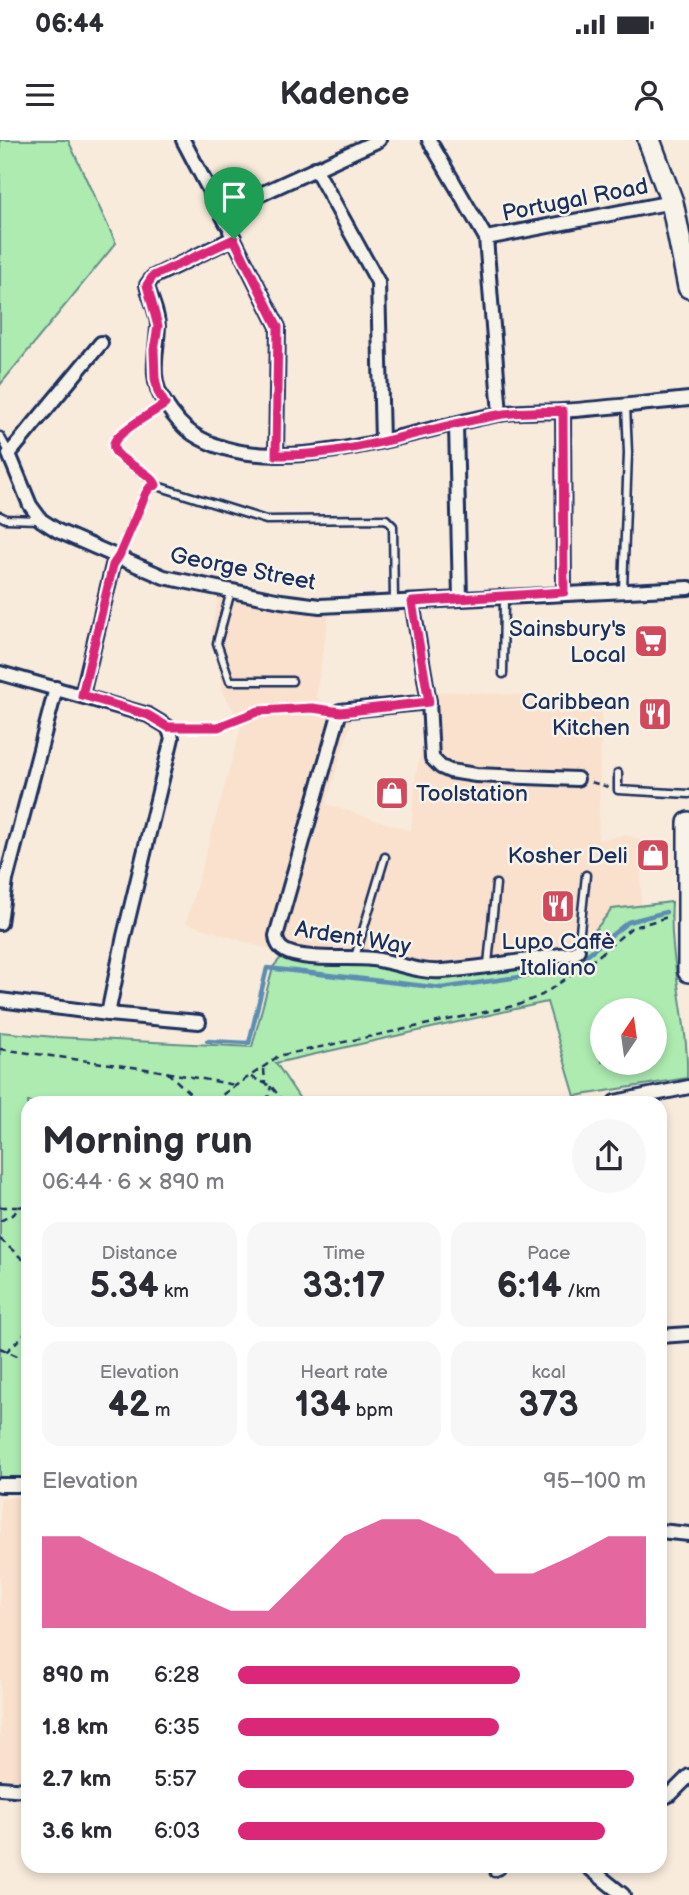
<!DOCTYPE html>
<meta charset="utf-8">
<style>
:root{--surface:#fff;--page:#f7f7f7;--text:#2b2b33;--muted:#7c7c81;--accent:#db2777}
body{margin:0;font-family:"Balsamiq Sans",sans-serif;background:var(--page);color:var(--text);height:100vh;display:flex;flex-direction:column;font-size:26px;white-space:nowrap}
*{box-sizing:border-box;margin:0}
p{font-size:23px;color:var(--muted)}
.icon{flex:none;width:38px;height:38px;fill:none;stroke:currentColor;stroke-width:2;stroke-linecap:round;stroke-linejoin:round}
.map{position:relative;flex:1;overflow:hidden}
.panel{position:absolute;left:21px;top:956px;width:646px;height:777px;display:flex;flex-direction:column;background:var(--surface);border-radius:21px;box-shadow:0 4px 10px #0003}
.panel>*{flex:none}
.needle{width:46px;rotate:13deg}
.controls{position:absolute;left:590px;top:858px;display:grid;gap:14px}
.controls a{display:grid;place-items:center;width:77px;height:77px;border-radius:50%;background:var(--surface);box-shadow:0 4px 10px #0003;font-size:35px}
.pin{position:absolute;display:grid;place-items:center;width:60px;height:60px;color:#fff;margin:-72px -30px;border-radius:50% 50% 50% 0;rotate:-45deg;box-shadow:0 0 7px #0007}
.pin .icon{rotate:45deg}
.round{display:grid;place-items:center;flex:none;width:74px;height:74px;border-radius:37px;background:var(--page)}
.summary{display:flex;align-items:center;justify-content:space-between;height:119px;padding:0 21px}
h1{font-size:38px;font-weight:800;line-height:52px}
.figures{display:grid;grid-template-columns:repeat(3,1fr);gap:10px;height:119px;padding:7px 21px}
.figures div{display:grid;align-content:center;border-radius:18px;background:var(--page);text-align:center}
.figures b{font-size:35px;font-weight:800}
.figures small{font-size:19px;font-weight:400}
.figures p{font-size:19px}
.chart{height:196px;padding:14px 21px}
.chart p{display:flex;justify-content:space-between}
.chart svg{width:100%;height:126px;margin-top:7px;fill:var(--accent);opacity:.7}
ul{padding:0 21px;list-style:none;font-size:23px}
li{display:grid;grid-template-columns:112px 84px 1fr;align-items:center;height:52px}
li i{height:18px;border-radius:9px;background:var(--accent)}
.status{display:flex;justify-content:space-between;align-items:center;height:49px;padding:0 35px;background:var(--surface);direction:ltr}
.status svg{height:19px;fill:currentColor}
header{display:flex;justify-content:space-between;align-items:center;height:91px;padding:0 21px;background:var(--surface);font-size:32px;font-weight:800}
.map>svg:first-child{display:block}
.built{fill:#f9e1cd}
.green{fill:#adebb1;stroke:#648d88;stroke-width:2;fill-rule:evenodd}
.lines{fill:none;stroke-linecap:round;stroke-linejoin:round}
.stream{stroke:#5d8eb2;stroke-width:4.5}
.service-casing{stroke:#1b2f5e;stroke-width:11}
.minor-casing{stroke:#1b2f5e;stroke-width:18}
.trunk-casing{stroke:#1b2f5e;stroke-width:26}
.path{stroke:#1b2f5e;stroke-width:2.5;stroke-dasharray:7 5;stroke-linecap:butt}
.service{stroke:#f7f3e8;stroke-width:6}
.minor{stroke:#f7f3e8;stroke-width:12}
.trunk{stroke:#f7f3e8;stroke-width:21}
.route-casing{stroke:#fff;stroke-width:14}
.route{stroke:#db2777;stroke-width:9}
.labels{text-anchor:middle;stroke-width:5;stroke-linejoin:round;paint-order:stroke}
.street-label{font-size:23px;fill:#1b2f5e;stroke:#f7f3e8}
.poi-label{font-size:23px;fill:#1b2f5e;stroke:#f7f3e8;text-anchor:end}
</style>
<div class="status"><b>06:44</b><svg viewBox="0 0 49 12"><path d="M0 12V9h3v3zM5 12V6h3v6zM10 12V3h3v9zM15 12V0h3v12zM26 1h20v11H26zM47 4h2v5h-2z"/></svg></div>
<header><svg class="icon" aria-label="menu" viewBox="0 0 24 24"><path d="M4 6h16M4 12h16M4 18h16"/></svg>Kadence<svg class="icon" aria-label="person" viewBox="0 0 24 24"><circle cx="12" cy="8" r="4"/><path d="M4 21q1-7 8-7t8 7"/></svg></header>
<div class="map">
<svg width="689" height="1755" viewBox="0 0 689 1755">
<rect width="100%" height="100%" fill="#f8ebdc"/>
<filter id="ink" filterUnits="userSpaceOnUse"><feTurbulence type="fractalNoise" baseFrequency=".0143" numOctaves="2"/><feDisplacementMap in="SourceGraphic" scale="14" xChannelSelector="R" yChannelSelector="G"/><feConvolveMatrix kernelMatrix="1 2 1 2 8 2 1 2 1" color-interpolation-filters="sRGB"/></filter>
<g filter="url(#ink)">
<!-- built -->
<g class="built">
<polygon points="218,457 329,473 316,557 352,580 326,664 411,691 416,634 435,551 602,559 598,700 625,695 641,699 641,766 612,769 567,826 441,837 289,816 186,783 242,584 223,552 211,492"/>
<polygon points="0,1358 28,1358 28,1641 0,1638"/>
</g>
<!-- green -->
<g class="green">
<polygon points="0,0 68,0 116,103 0,245"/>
<path d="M672,762C668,821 689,879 687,938L575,956L547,862L276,923L302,962H28V1339H0V892L55,897L252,907L273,827L284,814L441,837L566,826L612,769ZM602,870H654V922H602Z"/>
</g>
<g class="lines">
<!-- stream -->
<polyline class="stream" points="207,901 249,903 267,828 442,848 568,830 628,782 666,772"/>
<!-- service casing -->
<g class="service-casing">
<g id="service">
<polyline points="0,296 9,312"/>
<path d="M156,346C149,328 97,317 119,296C132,283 151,274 165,264"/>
<polyline points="0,376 6,379 39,380"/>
<polyline points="119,416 146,353 154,345 266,380 386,379 393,386 394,462"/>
<polyline points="623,450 628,313 626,265"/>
<polyline points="231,451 217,503 230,541 292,541"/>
<polyline points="503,534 504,458"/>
<polyline points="618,633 618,650 689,654"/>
<polyline points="578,810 586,735"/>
<polyline points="355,817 385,717"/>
<polyline points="488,824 496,744"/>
<polyline points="494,1733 501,1730 502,1726"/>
</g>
</g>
<!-- minor casing -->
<g class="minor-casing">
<g id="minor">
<polyline points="183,0 227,84"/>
<polyline points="429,0 486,98 500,274"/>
<polyline points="315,28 378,142 382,301"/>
<polyline points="250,59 379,0"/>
<polyline points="222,73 241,64"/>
<polyline points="230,91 278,187 276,315"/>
<path d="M234,98L153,137L147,145C150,159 158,172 158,186C157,213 148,239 165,263C172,274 182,287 193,294C271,345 415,289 499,274C519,271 541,272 562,271C605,268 647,263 689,259"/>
<polyline points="486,98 672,62"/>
<polyline points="101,203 9,314 30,365 41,380 58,391 164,437 281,461 320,466 689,448"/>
<polyline points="563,271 564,452"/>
<polyline points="456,285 460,458"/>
<polyline points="412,462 429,562 432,618 441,627 450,631 476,635 577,639"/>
<polyline points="0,533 148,575 168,587 172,598 124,796 108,874"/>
<polyline points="82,555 113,425 119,416"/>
<path d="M429,562L340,571L276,796C277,807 283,811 293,814C320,821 347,816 373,819C396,822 419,833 442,831C486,828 531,819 575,813L578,810"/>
<polyline points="0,783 6,740 56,548"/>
<polyline points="0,860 108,874 199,882"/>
<polyline points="615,962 689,947"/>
<polyline points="660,1196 689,1194"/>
<polyline points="0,1345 28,1345"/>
<polyline points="660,1391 689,1394"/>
<polyline points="0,1648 28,1650"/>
<polyline points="660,1659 671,1654 689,1636"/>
<polyline points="587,1726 623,1755"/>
</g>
</g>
<!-- trunk casing -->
<g class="trunk-casing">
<g id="trunk">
<polyline points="649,0 672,62 689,147"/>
<polyline points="689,683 689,831"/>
</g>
</g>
<!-- path -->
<g class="path">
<polyline points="182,587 217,587 259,571 312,568 326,570"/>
<polyline points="591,642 608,647"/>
<polyline points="0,909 154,930 235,945"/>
<polyline points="264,929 265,943"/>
<polyline points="167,932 199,962"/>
<polyline points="251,937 271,946 284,962"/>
<path d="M213,962C234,945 257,933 278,916L518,865L542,855L596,818L631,788L671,776"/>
<polyline points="267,962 271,946"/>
<polyline points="0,1067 18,1067"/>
<polyline points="0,1081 14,1074 19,1067 28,1065"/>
<polyline points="0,1099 28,1124"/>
<polyline points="0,1208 28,1221"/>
<polyline points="6,1212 28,1191"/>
</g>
<!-- service -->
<use href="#service" class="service"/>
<!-- minor -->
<use href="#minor" class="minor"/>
<!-- trunk -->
<use href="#trunk" class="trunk"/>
</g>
</g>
<g class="lines" filter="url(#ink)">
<!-- route casing -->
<g class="route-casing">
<path id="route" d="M234,99L278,187L276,315C351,317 425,288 498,275C519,271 542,272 563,271L564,452L412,462L429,562L341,572L312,568L259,571L218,587H168L148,575L82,555L113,425L119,416L146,353L150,347L156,345C150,328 97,317 119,296C132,283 151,274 165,264L158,252L155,238L154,210L158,186L147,145L153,136Z"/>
</g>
<!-- route -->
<use href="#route" class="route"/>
</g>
<!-- icons -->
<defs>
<g id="supermarket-square" transform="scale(1.75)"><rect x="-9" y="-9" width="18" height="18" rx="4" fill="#d1495b" stroke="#f7f3e8"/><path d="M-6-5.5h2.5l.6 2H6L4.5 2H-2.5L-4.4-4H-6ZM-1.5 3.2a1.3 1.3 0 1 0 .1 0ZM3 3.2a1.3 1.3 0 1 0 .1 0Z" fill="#fff"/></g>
<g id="restaurant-square" transform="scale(1.75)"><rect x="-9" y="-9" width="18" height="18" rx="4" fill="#d1495b" stroke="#f7f3e8"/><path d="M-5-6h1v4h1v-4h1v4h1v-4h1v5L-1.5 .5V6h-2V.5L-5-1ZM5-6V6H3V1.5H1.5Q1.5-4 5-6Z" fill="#fff"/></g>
<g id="shop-square" transform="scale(1.75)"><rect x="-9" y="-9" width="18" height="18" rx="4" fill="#d1495b" stroke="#f7f3e8"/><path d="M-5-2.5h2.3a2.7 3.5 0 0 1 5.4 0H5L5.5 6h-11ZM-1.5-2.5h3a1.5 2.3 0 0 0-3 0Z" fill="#fff"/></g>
</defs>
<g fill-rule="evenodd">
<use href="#supermarket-square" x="651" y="501"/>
<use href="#restaurant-square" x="655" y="574"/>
<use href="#shop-square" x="392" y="653"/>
<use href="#shop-square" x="653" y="715"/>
<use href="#restaurant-square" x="558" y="766"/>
</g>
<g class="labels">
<!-- street labels -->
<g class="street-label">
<text transform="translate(575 59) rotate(-11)" y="8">Portugal Road</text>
<text transform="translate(243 428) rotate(11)" y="8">George Street</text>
<text transform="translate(353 797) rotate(9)" y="8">Ardent Way</text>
</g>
<!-- poi labels -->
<g class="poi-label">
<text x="626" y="496">Sainsbury's<tspan x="626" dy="26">Local</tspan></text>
<text x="630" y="569">Caribbean<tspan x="630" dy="26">Kitchen</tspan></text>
<text x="416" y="661" text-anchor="start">Toolstation</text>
<text x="628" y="723">Kosher Deli</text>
<text x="558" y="809" text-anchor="middle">Lupo Caffè<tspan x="558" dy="26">Italiano</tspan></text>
</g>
</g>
</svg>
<div class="controls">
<a><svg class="needle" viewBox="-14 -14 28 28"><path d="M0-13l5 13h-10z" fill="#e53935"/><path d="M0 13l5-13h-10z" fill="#7c7c81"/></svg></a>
</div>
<div class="pin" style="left:234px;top:99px;background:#1e9e55"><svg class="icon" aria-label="arrive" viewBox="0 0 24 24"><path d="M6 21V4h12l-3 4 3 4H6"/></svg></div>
<section class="panel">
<div class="summary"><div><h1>Morning run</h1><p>06:44 · 6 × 890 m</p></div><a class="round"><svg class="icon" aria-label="share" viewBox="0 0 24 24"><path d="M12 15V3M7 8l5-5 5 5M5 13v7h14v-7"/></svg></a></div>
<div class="figures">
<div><p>Distance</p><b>5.34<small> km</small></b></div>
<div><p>Time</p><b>33:17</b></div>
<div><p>Pace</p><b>6:14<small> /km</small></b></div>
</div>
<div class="figures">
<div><p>Elevation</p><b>42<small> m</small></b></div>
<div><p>Heart rate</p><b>134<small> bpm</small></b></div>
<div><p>kcal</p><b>373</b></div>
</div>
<div class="chart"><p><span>Elevation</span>95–100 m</p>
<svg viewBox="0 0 160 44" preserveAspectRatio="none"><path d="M0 44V12L10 12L20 19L30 25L40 32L50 38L60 38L70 25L80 12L90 6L100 6L110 12L120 25L130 25L140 19L150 12L160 12V44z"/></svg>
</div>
<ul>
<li><b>890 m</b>6:28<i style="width:69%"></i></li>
<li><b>1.8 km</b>6:35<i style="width:64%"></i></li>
<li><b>2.7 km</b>5:57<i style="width:97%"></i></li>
<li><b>3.6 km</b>6:03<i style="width:90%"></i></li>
</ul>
</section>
</div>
